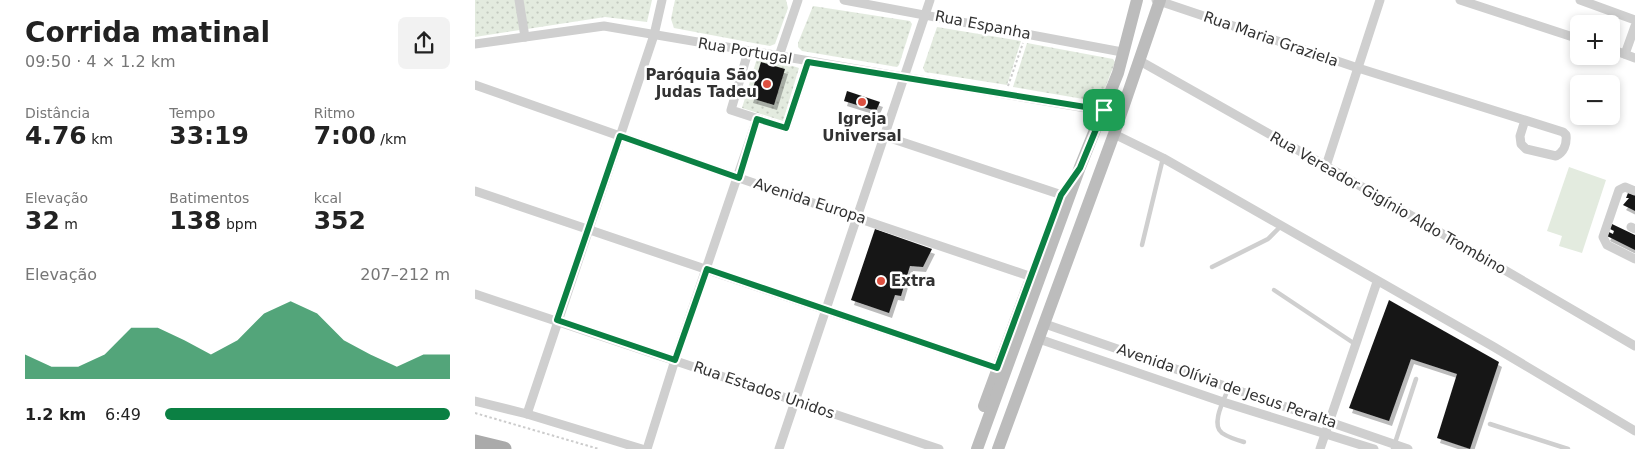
<!DOCTYPE html>
<html lang="pt">
<meta charset="utf-8">
<style>
:root{--surface:#fff;--page:#f2f2f2;--text:#222;--muted:#767676;--accent:#0b8043}
body{margin:0;font-family:"DejaVu Sans",sans-serif;background:var(--page);color:var(--text);height:100vh;display:flex;flex-direction:column;font-size:19px;white-space:nowrap}
*{box-sizing:border-box;margin:0}
p{font-size:16px;color:var(--muted)}
.icon{flex:none;width:28px;height:28px;fill:none;stroke:currentColor;stroke-width:2;stroke-linecap:round;stroke-linejoin:round}
.map{position:relative;flex:1;overflow:hidden}
.sheet{display:flex;flex-direction:column;background:var(--surface);width:475px}
.sheet>*{flex:none}
.buttons{position:absolute;left:1095px;top:15px;display:grid;gap:10px}
.buttons a{display:grid;place-items:center;width:50px;height:50px;border-radius:8px;background:var(--surface);box-shadow:0 2px 8px #0003;font-size:25px}
.pin{position:absolute;display:grid;place-items:center;width:42px;height:42px;color:#fff;margin:-21px;border-radius:10px;box-shadow:0 2px 8px #0006}
.round{display:grid;place-items:center;flex:none;width:52px;height:52px;border-radius:8px;background:var(--page)}
.overview{display:flex;align-items:center;justify-content:space-between;height:85px;padding:0 25px}
h1{font-size:28px;font-weight:700;line-height:38px}
.stats{display:grid;grid-template-columns:repeat(3,1fr);gap:8px;height:85px;padding:5px 25px}
.stats div{display:grid;align-content:center}
.stats b{font-size:25px;font-weight:700}
.stats small{font-size:14px;font-weight:400}
.stats p{font-size:14px}
.chart{height:140px;padding:10px 25px}
.chart p{display:flex;justify-content:space-between}
.chart svg{width:100%;height:90px;margin-top:5px;fill:var(--accent);opacity:.7}
ul{padding:0 25px;list-style:none;font-size:16px}
li{display:grid;grid-template-columns:80px 60px 1fr;align-items:center;height:38px}
li i{height:12px;border-radius:6px;background:var(--accent)}
main{display:flex;flex:1;min-height:0}
.map>svg:first-child{display:block}
.green{fill:url(#green-dots)}
.pitch{fill:#e3ebdf}
.building{fill:#191919;filter:url(#shadow)}
.lines{fill:none;stroke-linecap:round;stroke-linejoin:round}
.path{stroke:#ccc;stroke-width:2;stroke-dasharray:2.5 2.5;stroke-linecap:butt}
.lane{stroke:#cfcfcf;stroke-width:4.5}
.street{stroke:#cfcfcf;stroke-width:9}
.secondary{stroke:#bcbcbc;stroke-width:12}
.primary{stroke:#aaa;stroke-width:15}
.route-casing{stroke:#fff;stroke-width:10}
.route{stroke:#0b8043;stroke-width:6}
.poi-dot{fill:#dd5040;stroke:#fff;stroke-width:2}
.labels{text-anchor:middle;stroke-width:5;stroke-linejoin:round;paint-order:stroke}
.street-label{font-size:15px;fill:#323232;stroke:#fff}
.poi-label{font-size:15px;font-weight:bold;fill:#323232;stroke:#fff;text-anchor:end}
</style>
<main>
<section class="sheet">
<div class="overview"><div><h1>Corrida matinal</h1><p>09:50 · 4 × 1.2 km</p></div><a class="round"><svg class="icon" aria-label="share" viewBox="0 0 24 24"><path d="M12 15V3M7 8l5-5 5 5M5 13v7h14v-7"/></svg></a></div>
<div class="stats">
<div><p>Distância</p><b>4.76<small> km</small></b></div>
<div><p>Tempo</p><b>33:19</b></div>
<div><p>Ritmo</p><b>7:00<small> /km</small></b></div>
</div>
<div class="stats">
<div><p>Elevação</p><b>32<small> m</small></b></div>
<div><p>Batimentos</p><b>138<small> bpm</small></b></div>
<div><p>kcal</p><b>352</b></div>
</div>
<div class="chart"><p><span>Elevação</span>207–212 m</p>
<svg viewBox="0 0 160 44" preserveAspectRatio="none"><path d="M0 44V32L10 38L20 38L30 32L40 19L50 19L60 25L70 32L80 25L90 12L100 6L110 12L120 25L130 32L140 38L150 32L160 32V44z"/></svg>
</div>
<ul>
<li><b>1.2 km</b>6:49<i style="width:100%"></i></li>
</ul>
</section>
<div class="map">
<svg width="1160" height="449" viewBox="0 0 1160 449">
<defs>
<pattern id="green-dots" width="8" height="8" patternUnits="userSpaceOnUse" patternTransform="scale(1.25)"><rect width="8" height="8" fill="#e3ebdf"/><path d="M2 2h.1M6 6h.1" fill="none" stroke="#c3cac0" stroke-width="1.8" stroke-linecap="round"/></pattern>
<filter id="shadow"><feDropShadow dx="3" dy="5" stdDeviation="0" flood-color="#0004"/></filter>
</defs>
<rect width="100%" height="100%" fill="#fff"/>
<!-- green -->
<g class="green">
<polygon points="0,0 41,0 45,30 0,37"/>
<polygon points="47,0 177,0 172,22 130,17 52,29"/>
<polygon points="200,0 311,0 313,8 300,44 295,46 199,28 196,19"/>
<polygon points="338,6 435,21 437,24 424,65 422,67 327,51 323,47 323,43"/>
<polygon points="462,27 546,41 532,85 450,72 448,68"/>
<polygon points="552,43 638,59 640,62 626,99 620,101 538,87"/>
<polygon points="283,55 324,68 308,121 267,108"/>
</g>
<!-- pitch -->
<polygon class="pitch" points="1094,167 1131,180 1107,253 1084,246 1087,236 1072,231"/>
<!-- building -->
<g class="building">
<polygon points="286,62 310,69 299,105 275,98"/>
<polygon points="372,91 405,102 401,111 369,101"/>
<polygon points="1153,193 1160,195 1160,211 1148,205 1154,198 1151,198"/>
<polygon points="1137,224 1160,235 1160,250 1132,236 1134,232 1138,234 1139,231 1135,229"/>
<polygon points="400,229 457,249 448,267 435,266 426,296 420,295 414,313 376,300"/>
<polygon points="914,300 1024,362 995,449 962,438 982,374 936,359 914,421 874,408"/>
</g>
<g class="lines">
<!-- path -->
<g class="path">
<polyline points="533,86 548,43"/>
<polyline points="0,413 124,449"/>
</g>
<!-- lane -->
<g class="lane">
<polyline points="667,245 688,158"/>
<polyline points="737,267 793,239 805,227"/>
<polyline points="799,290 880,344"/>
<path d="M754,387C750,398 735,424 747,433C753,437 762,440 769,442"/>
<polyline points="1015,424 1093,449"/>
<polyline points="918,449 941,379"/>
</g>
<!-- street -->
<g class="street">
<polyline points="44,0 50,37"/>
<polyline points="369,0 647,52"/>
<path d="M681,0L883,68L1088,132L1091,135C1092,144 1089,152 1081,156L1051,149L1046,144L1045,136L1050,120"/>
<polyline points="985,0 1104,39"/>
<polyline points="1105,0 1160,20"/>
<polyline points="0,44 129,26 646,114"/>
<polyline points="1136,49 1160,58"/>
<polyline points="273,52 256,110 311,128 333,62"/>
<polyline points="1150,54 1160,26"/>
<polyline points="304,56 323,0"/>
<polyline points="665,61 851,166 1160,346"/>
<polyline points="0,85 264,178 557,277"/>
<polyline points="639,134 688,158 1019,347 1160,431"/>
<polyline points="409,136 587,195"/>
<polyline points="851,166 905,0"/>
<polyline points="0,191 522,368"/>
<polyline points="1160,191 1150,187 1144,190 1128,237 1132,245 1160,259"/>
<polyline points="1156,227 1160,229"/>
<polyline points="0,294 464,449"/>
<polyline points="570,324 933,449"/>
<polyline points="564,339 748,402 899,449"/>
<polyline points="0,401 52,414 167,449"/>
<polyline points="52,414 179,35 187,0"/>
<polyline points="172,449 200,360 282,119"/>
<polyline points="304,449 455,0"/>
<polyline points="845,449 902,282"/>
</g>
<!-- secondary -->
<g class="secondary">
<polyline points="509,406 554,284"/>
<polyline points="502,449 605,167 643,73 662,0"/>
<polyline points="523,449 639,134 685,0"/>
</g>
<!-- primary -->
<polyline class="primary" points="0,442 29,449"/>
</g>
<g class="lines">
<!-- route casing -->
<g class="route-casing">
<polygon id="route" points="333,62 629,110 605,168 586,195 522,368 232,269 200,360 82,320 145,136 264,178 282,119 311,128"/>
</g>
<!-- route -->
<use href="#route" class="route"/>
</g>
<!-- markers -->
<g class="poi-dot">
<circle cx="292" cy="84" r="5"/>
<circle cx="387" cy="102" r="5"/>
<circle cx="406" cy="281" r="5"/>
</g>
<g class="labels">
<!-- street labels -->
<g class="street-label">
<text transform="translate(508 25) rotate(11)" y="5">Rua Espanha</text>
<text transform="translate(796 39) rotate(19)" y="5">Rua Maria Graziela</text>
<text transform="translate(270 51) rotate(10)" y="5">Rua Portugal</text>
<text transform="translate(335 201) rotate(18)" y="5">Avenida Europa</text>
<text transform="translate(913 203) rotate(30)" y="5">Rua Vereador Gigínio Aldo Trombino</text>
<text transform="translate(752 386) rotate(19)" y="5">Avenida Olívia de Jesus Peralta</text>
<text transform="translate(289 390) rotate(19)" y="5">Rua Estados Unidos</text>
</g>
<!-- poi labels -->
<g class="poi-label">
<text x="282" y="80">Paróquia São<tspan x="282" dy="17">Judas Tadeu</tspan></text>
<text x="387" y="124" text-anchor="middle">Igreja<tspan x="387" dy="17">Universal</tspan></text>
<text x="416" y="286" text-anchor="start">Extra</text>
</g>
</g>
</svg>
<div class="buttons">
<a>+</a>
<a>−</a>
</div>
<div class="pin" style="left:629px;top:110px;background:#1e9e55"><svg class="icon" aria-label="arrive" viewBox="0 0 24 24"><path d="M6 21V4h12l-3 4 3 4H6"/></svg></div>
</div>
</main>
